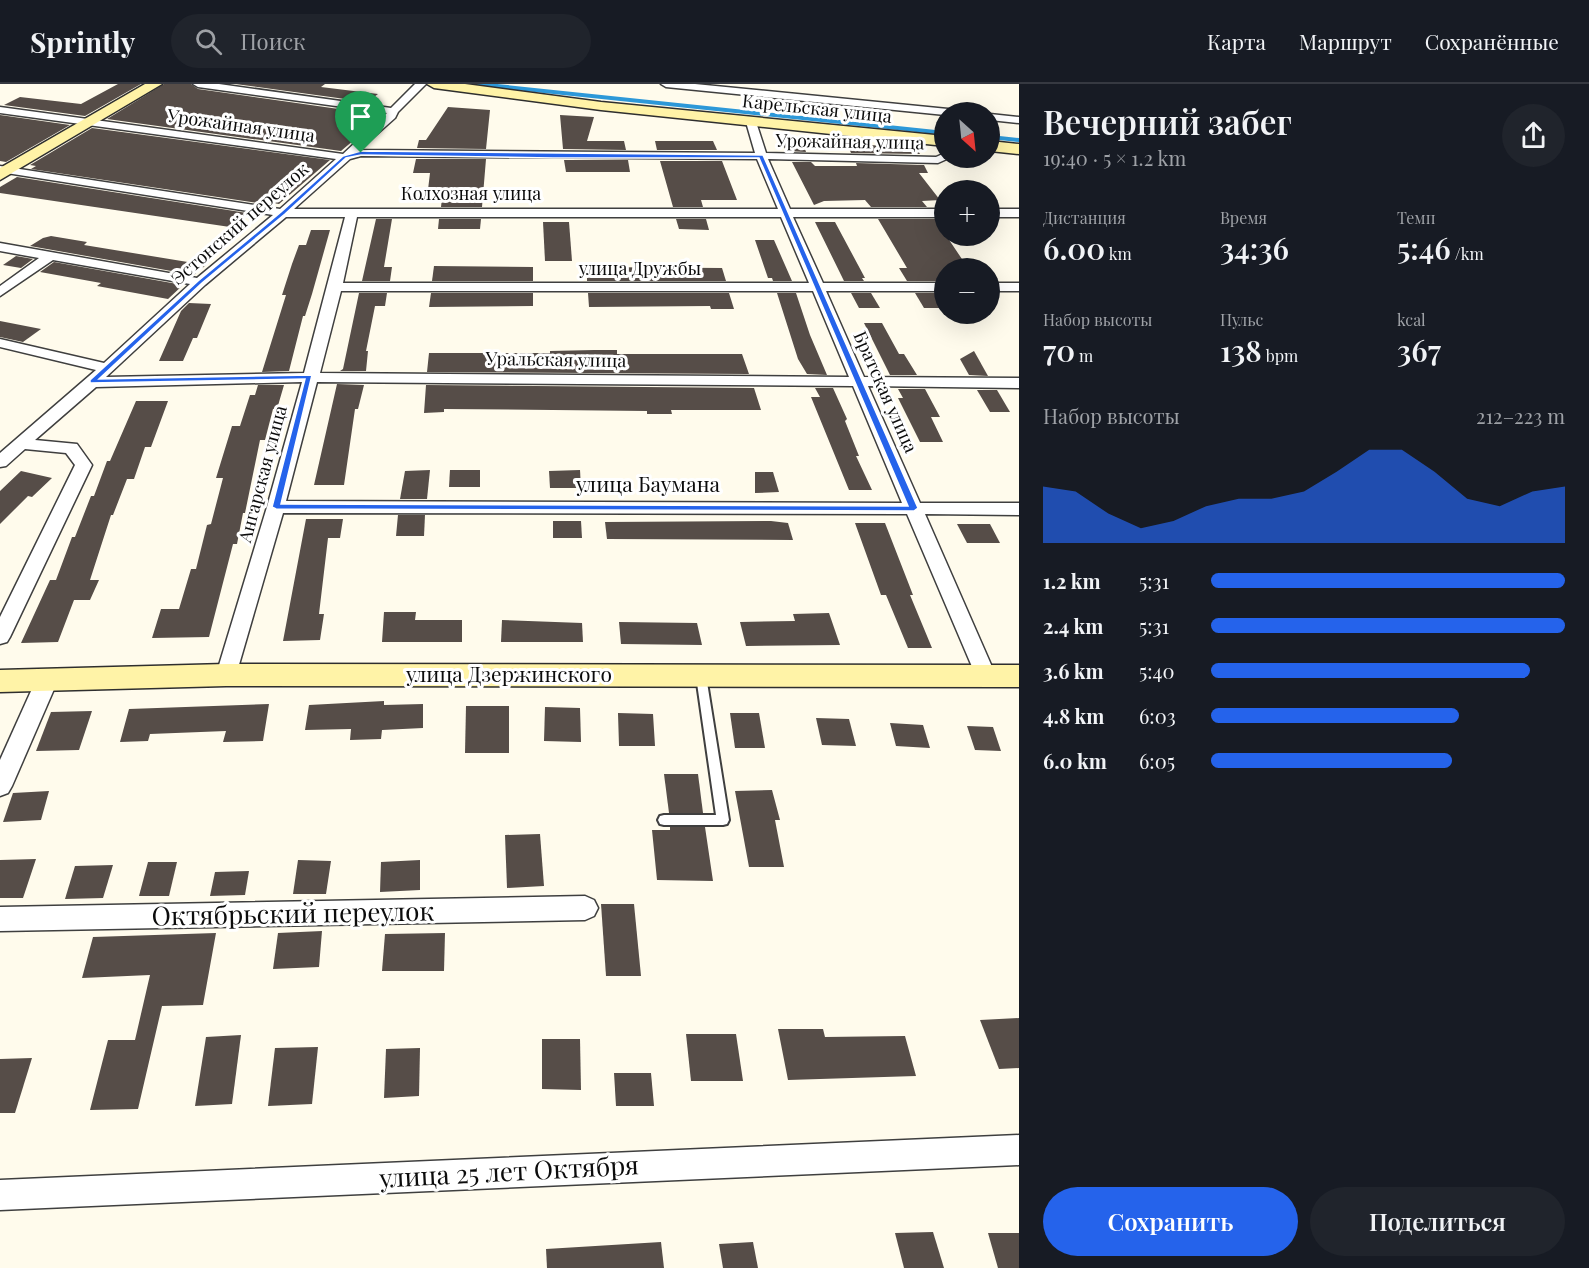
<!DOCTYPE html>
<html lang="ru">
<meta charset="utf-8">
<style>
:root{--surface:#171b24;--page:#20242c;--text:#f1f3f6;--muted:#9ea1a6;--line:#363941;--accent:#2563eb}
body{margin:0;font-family:"Playfair Display",serif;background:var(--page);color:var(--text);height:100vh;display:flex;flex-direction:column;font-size:22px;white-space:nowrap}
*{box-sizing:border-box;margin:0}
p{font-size:20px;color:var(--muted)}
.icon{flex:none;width:33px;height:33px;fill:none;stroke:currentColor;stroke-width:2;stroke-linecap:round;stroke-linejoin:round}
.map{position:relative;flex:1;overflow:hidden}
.drawer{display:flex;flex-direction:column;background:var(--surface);width:570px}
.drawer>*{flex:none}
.needle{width:39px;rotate:153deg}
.fabs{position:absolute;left:934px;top:18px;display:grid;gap:12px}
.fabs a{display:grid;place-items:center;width:66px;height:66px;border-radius:50%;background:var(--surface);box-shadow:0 6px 24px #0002;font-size:30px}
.pin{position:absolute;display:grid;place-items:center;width:51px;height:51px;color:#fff;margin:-62px -26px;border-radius:50% 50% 50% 0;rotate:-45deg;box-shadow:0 0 6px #0007}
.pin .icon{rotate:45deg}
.round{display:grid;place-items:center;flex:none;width:63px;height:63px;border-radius:32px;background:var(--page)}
.headline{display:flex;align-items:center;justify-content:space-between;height:102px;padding:0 24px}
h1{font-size:33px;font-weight:600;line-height:45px}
.figures{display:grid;grid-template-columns:repeat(3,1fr);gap:9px;height:102px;padding:6px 24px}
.figures div{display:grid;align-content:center}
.figures b{font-size:30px;font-weight:600}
.figures small{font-size:16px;font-weight:400}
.figures p{font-size:16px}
.chart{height:168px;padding:12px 24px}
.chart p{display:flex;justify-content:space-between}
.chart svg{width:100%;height:108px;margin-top:6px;fill:var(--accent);opacity:.7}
.action{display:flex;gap:12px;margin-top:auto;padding:12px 24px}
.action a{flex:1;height:69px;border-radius:36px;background:var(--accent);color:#fff;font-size:24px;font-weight:600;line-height:69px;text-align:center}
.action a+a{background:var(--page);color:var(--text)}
ul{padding:0 24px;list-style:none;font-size:20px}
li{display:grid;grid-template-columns:96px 72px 1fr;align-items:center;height:45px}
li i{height:15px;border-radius:8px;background:var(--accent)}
header{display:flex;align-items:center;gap:36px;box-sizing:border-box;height:84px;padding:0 30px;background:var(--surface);border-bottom:2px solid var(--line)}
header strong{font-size:28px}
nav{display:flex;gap:33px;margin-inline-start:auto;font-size:21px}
.search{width:420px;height:54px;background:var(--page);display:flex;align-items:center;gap:15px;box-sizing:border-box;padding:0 21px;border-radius:33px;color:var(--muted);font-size:22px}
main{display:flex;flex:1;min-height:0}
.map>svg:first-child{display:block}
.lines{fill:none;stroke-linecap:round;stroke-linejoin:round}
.stream{stroke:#2d98d8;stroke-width:4}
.building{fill:#564d48}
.lane-casing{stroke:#3f3f3f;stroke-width:4}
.street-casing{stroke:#3f3f3f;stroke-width:3}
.secondary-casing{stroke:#2e2e2e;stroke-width:3}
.lane{fill:#fff;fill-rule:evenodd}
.street{fill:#fff;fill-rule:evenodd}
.secondary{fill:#fff3a7;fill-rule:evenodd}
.route{fill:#2563eb;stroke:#fff;stroke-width:1.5;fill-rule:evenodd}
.labels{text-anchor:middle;stroke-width:6;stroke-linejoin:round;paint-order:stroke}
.far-street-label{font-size:18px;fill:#0c0c0c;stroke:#fff}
.street-label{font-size:21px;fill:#0c0c0c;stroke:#fff}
.near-street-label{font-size:26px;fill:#0c0c0c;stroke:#fff}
</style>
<header>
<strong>Sprintly</strong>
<div class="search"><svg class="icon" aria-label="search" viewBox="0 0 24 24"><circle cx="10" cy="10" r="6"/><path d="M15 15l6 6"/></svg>Поиск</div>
<nav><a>Карта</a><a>Маршрут</a><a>Сохранённые</a></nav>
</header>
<main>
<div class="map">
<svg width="1019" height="1184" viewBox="0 0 1019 1184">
<rect width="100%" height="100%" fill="#fffbec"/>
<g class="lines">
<!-- stream -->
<g class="stream">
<polyline points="478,0 945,49"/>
<polyline points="990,53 1019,56"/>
</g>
</g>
<!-- building -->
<g class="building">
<polygon points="118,0 141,0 85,32 4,21 20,13 81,20"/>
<polygon points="164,0 191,0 198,5 374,30 368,44 341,67 107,35"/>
<polygon points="235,0 325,0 321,3 378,10 367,18"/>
<polygon points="448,23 490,26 486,65 417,64 419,56 426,56"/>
<polygon points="0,31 70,41 6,78 0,77"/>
<polygon points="560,31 594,33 587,57 624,57 626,66 563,65"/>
<polygon points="92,44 330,76 279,120 261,117 258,119 31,85 36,82 30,81"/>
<polygon points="779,55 802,55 806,68 786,67"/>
<polygon points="655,57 713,57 717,66 657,66"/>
<polygon points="846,57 866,58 867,61 916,63 920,70 851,69"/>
<polygon points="416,75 486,75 482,123 441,123 442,114 427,114 430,89 413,89"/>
<polygon points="564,76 628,76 630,88 566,88"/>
<polygon points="660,77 722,77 737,116 701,116 703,123 673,123"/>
<polygon points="792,78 811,78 815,82 857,82 856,79 924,81 928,89 919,89 940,116 922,117 927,123 871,123 865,116 824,117 814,121"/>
<polygon points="17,93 247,129 230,143 0,109 0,103"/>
<polygon points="376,135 392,135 384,183 392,183 390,197 362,197"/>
<polygon points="439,135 481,135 480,145 438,145"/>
<polygon points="676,135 706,135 709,146 679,145"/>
<polygon points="878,135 935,135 968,184 945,184 945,197 907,197 899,184 907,184"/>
<polygon points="543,138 569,138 572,177 545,177"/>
<polygon points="815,138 835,138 865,194 862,194 864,197 844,197"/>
<polygon points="311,146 330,146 312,210 305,232 303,232 289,287 262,288 286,211 282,211 292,180 299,161 306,161"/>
<polygon points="51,152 87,158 84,161 206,181 194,191 30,162 43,154"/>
<polygon points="755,156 774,156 792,197 773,197 772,194 768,194"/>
<polygon points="16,172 33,175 21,184 3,181"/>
<polygon points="54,178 183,201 168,215 97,202 101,199 40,188"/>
<polygon points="434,182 533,183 533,197 432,197"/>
<polygon points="587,183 722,184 726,197 587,197"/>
<polygon points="359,209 387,209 385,222 375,222 366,267 368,267 366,287 340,287 343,285"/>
<polygon points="431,209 533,209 533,222 429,223"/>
<polygon points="588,209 729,209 734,225 711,225 710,222 589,223"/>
<polygon points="777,209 796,209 810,251 827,291 807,290 798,275"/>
<polygon points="851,209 871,209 880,224 859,224"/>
<polygon points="915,209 945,209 945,224 924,224"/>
<polygon points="189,219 211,220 197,254 193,254 183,277 159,277 181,227"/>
<polygon points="0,237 41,245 23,258 0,253"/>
<polygon points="864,239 882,239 899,270 904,270 917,291 890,291"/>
<polygon points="594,266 617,266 617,270 742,270 749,290 427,288 429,269 550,269 550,267"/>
<polygon points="974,267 988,292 969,291 960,275"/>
<polygon points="337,300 364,301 358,325 355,325 344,401 314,401"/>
<polygon points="258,301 284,301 277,325 273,325 265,356 260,356 245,429 243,429 237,460 233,460 209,553 152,554 161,525 179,525 191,485 196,485 207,441 211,440 223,394 216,394 232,342 240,342 250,311 255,311"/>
<polygon points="426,301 754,304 761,326 671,326 672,330 647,330 647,327 553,326 444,325 444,328 424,329"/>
<polygon points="815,304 833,304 847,335 845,337 859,372 856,372 872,406 849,406 811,313 820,313"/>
<polygon points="898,305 925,305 940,333 931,333 943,358 920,358 898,314 903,314"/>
<polygon points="977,306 997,306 1010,328 990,328"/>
<polygon points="136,317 168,317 151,363 145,363 134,395 127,395 113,431 111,431 90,496 99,496 90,516 74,516 58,558 21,559 50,496 56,496 72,453 75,453 91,412 94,412 107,377 110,377"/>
<polygon points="430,386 427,415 400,415 405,387"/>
<polygon points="450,386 480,386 480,403 449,403"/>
<polygon points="580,386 581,404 550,404 549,387"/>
<polygon points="21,387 52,394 32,413 28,412 0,440 0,407"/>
<polygon points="755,388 773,388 779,408 755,409"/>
<polygon points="398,431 425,431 424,452 396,452"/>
<polygon points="306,435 343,435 340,454 328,454 319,530 324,530 320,556 283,557"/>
<polygon points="553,437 581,437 582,454 553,454"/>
<polygon points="771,437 788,439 793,456 607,455 605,438"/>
<polygon points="855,439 885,439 913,511 910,511 932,564 908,564 886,511 881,511"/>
<polygon points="957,440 990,440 1000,459 967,459"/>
<polygon points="384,528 416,528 415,536 462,536 462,558 382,558"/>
<polygon points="829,529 840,561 746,562 740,538 795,537 793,530"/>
<polygon points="502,536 582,539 583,558 501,558"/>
<polygon points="619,538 697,539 702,561 621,560"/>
<polygon points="384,617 384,621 423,620 423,644 382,646 381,655 350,656 351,645 305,646 309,621"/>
<polygon points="269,620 263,657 223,658 226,647 150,650 148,657 120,658 129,625"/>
<polygon points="466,622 509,622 509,669 465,669"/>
<polygon points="545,623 580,624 581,658 544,657"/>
<polygon points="92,627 79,666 36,667 51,628"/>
<polygon points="618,629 653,630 655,662 619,662"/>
<polygon points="730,629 759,629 765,664 735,664"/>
<polygon points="816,634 849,635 856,662 822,661"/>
<polygon points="890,639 923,641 930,664 896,662"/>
<polygon points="967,642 993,643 1001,667 975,666"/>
<polygon points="664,690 698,690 703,729 669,729"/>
<polygon points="772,706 780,736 775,736 784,783 749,783 735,707"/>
<polygon points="49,707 41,736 3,738 13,709"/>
<polygon points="670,743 705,743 713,797 657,796 652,746 670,746"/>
<polygon points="540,750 544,802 507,804 505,751"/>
<polygon points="36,775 23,814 0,814 0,776"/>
<polygon points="298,776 331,777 326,810 293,810"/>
<polygon points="420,776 420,806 380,808 381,778"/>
<polygon points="148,778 177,778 169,812 139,812"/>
<polygon points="113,781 103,814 65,815 75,782"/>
<polygon points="249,787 245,811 210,812 215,788"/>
<polygon points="601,820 634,820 641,892 606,892"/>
<polygon points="322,847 319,883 273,885 278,849"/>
<polygon points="216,849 203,921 162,922 138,1025 90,1026 108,956 135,956 150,891 82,894 93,853"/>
<polygon points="445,849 444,887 382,887 385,850"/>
<polygon points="1019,934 1019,984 999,985 980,936"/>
<polygon points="778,945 823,945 825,953 905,952 916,992 788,996"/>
<polygon points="686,950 736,950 743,997 691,997"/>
<polygon points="241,951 232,1020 195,1022 206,953"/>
<polygon points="542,955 580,955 581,1006 542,1005"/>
<polygon points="318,963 312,1020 268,1022 275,964"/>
<polygon points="420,964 419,1012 384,1014 386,965"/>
<polygon points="32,974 15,1029 0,1029 0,975"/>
<polygon points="614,989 651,989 654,1022 616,1022"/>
<polygon points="933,1148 944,1184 904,1184 895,1149"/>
<polygon points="988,1149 1019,1149 1019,1184 998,1184"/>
<polygon points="661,1158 664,1184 547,1184 546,1165"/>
<polygon points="753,1158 758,1184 723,1184 719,1160"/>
</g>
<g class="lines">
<!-- lane casing -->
<g class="lane-casing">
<polygon id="lane" points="701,588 706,592 729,736 727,740 723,741 664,741 660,740 658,736 660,732 664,731 716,731 696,592"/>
</g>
<!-- street casing -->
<g class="street-casing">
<g id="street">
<path d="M193,0H219L391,24L415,0H426L398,28L395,34L359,66L755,69L746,38L751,35L756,38L766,69L936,73L945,69V74H949L938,79L768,75L790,125H945V133H793L823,199H945V207H826L864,293L1019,294V304L868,302L920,419H1019V431L925,430L996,592L993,598L986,600L979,598L976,592L907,430L283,429L236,591L233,597L226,599L219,597L216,591L267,423L302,298L96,303L35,356L77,360L92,381L10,553L7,558L0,560V533L75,381L66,369L25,365L6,382L0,383V369L96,286L0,263V255L104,279L190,200L53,176L0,212V202L39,174L0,167V159L197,194L273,131L0,88V82L280,125L336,75L0,29V23L343,70L387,29L198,3ZM361,72L757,75L778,125H294L350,75ZM286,133H345L304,289L106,293L205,201ZM357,133H781L809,199H343ZM341,207H813L849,293L320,289ZM317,298L853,302L902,419L286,417Z"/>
<polygon points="661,0 695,0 948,25 953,28 945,28 945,31 666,3"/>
<polygon points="990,30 1019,33 1019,39 990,36"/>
<rect x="990" y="125" width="29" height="8"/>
<rect x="990" y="199" width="29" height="8"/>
<polygon points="47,588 54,590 58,596 12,702 8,709 0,712 0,676 36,596 40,590"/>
<polygon points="585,812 594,816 598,824 594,832 585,836 0,847 0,823"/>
<polygon points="1019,1051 1019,1081 0,1126 0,1096"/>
</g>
</g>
<!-- secondary casing -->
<g class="secondary-casing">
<g id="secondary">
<polygon points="145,0 162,0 0,96 0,84"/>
<polygon points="427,0 465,0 601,18 945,52 945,62 601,26 434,4"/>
<polygon points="990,57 1019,60 1019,70 990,67"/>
<polygon points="226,580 1019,581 1019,603 226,602 0,608 0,586"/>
</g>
</g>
<!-- lane -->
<use href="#lane" class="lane"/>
<!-- street -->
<use href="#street" class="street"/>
<!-- secondary -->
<use href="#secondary" class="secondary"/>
</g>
<!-- route -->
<path class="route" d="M361,67L763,71L918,424L914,427L276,425L272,423L305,295L90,299V296L198,197L281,128L343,72ZM361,71L553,74H759L908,422L281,420L312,291L99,295L202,199L285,130L346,74Z"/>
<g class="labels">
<!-- far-street labels -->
<g class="far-street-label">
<text transform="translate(817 25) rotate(6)" y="6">Карельская улица</text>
<text transform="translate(241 42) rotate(8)" y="6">Урожайная улица</text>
<text transform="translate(850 58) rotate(1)" y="6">Урожайная улица</text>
<text x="471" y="116">Колхозная улица</text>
<text transform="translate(240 140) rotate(-41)" y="6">Эстонский переулок</text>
<text x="640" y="191">улица Дружбы</text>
<text transform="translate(556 276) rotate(1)" y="6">Уральская улица</text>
<text transform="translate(885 308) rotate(66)" y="6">Братская улица</text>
<text transform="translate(263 390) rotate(-75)" y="6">Ангарская улица</text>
</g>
<!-- street labels -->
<g class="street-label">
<text x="648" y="408">улица Баумана</text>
<text x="509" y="598">улица Дзержинского</text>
</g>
<!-- near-street labels -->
<g class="near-street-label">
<text transform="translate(293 830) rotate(-1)" y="9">Октябрьский переулок</text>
<text transform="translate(509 1088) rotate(-3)" y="9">улица 25 лет Октября</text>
</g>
</g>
</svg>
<div class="fabs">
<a><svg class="needle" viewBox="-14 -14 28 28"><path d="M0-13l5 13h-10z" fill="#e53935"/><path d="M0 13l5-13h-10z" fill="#9ea1a6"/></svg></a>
<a>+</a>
<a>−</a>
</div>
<div class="pin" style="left:361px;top:69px;background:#1e9e55"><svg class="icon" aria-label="arrive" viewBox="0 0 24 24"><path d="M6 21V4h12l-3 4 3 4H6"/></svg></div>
</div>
<section class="drawer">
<div class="headline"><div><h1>Вечерний забег</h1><p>19:40 · 5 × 1.2 km</p></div><a class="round"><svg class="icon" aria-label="share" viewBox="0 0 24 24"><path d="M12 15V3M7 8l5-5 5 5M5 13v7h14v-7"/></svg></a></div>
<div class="figures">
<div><p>Дистанция</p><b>6.00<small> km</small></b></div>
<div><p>Время</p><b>34:36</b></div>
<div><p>Темп</p><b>5:46<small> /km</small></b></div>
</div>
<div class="figures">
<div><p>Набор высоты</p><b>70<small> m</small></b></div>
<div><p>Пульс</p><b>138<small> bpm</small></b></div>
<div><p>kcal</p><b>367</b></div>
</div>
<div class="chart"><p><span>Набор высоты</span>212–223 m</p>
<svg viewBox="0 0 160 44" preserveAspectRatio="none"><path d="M0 44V21L10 23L20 32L30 38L40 35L50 29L60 26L70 26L80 23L90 15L100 6L110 6L120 15L130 26L140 29L150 23L160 21V44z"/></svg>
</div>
<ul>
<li><b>1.2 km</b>5:31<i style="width:100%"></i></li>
<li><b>2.4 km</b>5:31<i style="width:100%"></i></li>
<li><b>3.6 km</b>5:40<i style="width:90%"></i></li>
<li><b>4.8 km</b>6:03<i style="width:70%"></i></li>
<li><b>6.0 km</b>6:05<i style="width:68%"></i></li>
</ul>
<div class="action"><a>Сохранить</a><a>Поделиться</a></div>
</section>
</main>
